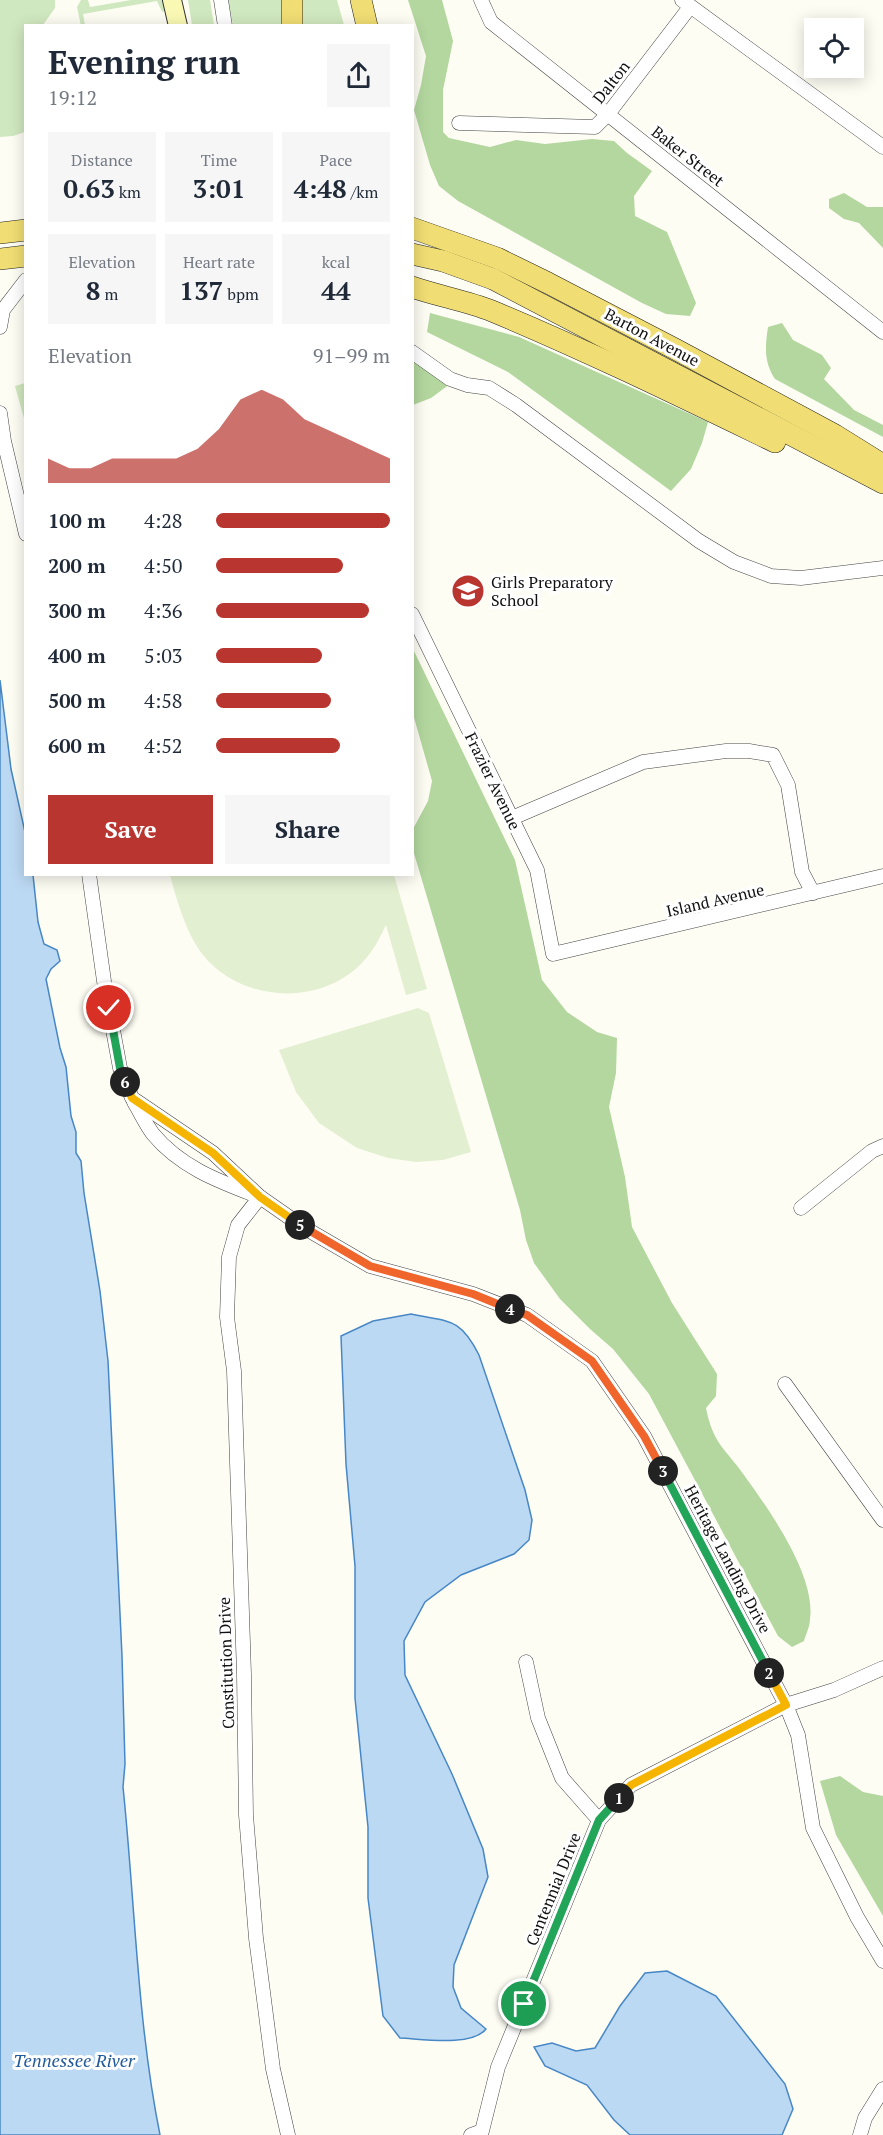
<!DOCTYPE html>
<meta charset="utf-8">
<style>
:root{--surface:#fff;--page:#f6f6f7;--text:#1f2937;--muted:#747a83;--accent:#b93630}
body{margin:0;font-family:"PT Serif",serif;background:var(--page);color:var(--text);height:100vh;display:flex;flex-direction:column;font-size:22px;white-space:nowrap}
*{box-sizing:border-box;margin:0}
p{font-size:20px;color:var(--muted)}
.icon{flex:none;width:33px;height:33px;fill:none;stroke:currentColor;stroke-width:2;stroke-linecap:round;stroke-linejoin:round}
.map{position:relative;flex:1;overflow:hidden}
.drawer{position:absolute;left:24px;top:24px;width:390px;height:852px;display:flex;flex-direction:column;background:var(--surface);border-radius:0px;box-shadow:0 3px 15px #0003}
.drawer>*{flex:none}
.controls{position:absolute;left:804px;top:18px;display:grid;gap:12px}
.controls a{display:grid;place-items:center;width:60px;height:60px;border-radius:0px;background:var(--surface);box-shadow:0 3px 15px #0003;font-size:30px}
.pin{position:absolute;display:grid;place-items:center;width:51px;height:51px;color:#fff;margin:-26px;border:3px solid #fff;border-radius:50%;box-shadow:0 2px 6px #0007}
.km{position:absolute;width:30px;height:30px;margin:-15px;border-radius:50%;background:#222;color:#fff;font-size:16px;line-height:30px;text-align:center}
.round{display:grid;place-items:center;flex:none;width:63px;height:63px;border-radius:0px;background:var(--page)}
.headline{display:flex;align-items:center;justify-content:space-between;height:102px;padding:0 24px}
h1{font-size:33px;font-weight:700;line-height:45px}
.stats{display:grid;grid-template-columns:repeat(3,1fr);gap:9px;height:102px;padding:6px 24px}
.stats div{display:grid;align-content:center;border-radius:0px;background:var(--page);text-align:center}
.stats b{font-size:26px;font-weight:700}
.stats small{font-size:16px;font-weight:400}
.stats p{font-size:16px}
.chart{height:168px;padding:12px 24px}
.chart p{display:flex;justify-content:space-between}
.chart svg{width:100%;height:108px;margin-top:6px;fill:var(--accent);opacity:.7}
.cta{display:flex;gap:12px;margin-top:auto;padding:12px 24px}
.cta a{flex:1;height:69px;border-radius:0px;background:var(--accent);color:#fff;font-size:24px;font-weight:700;line-height:69px;text-align:center}
.cta a+a{background:var(--page);color:var(--text)}
ul{padding:0 24px;list-style:none;font-size:20px}
li{display:grid;grid-template-columns:96px 72px 1fr;align-items:center;height:45px}
li i{height:15px;border-radius:8px;background:var(--accent)}
.map>svg:first-child{display:block}
.green{fill:#d0e8bf}
.forest{fill:#b3d79f}
.pitch{fill:#e2efd0}
.water{fill:#bcd9f3;stroke:#4787c5;stroke-width:1.5}
.lines{fill:none;stroke-linecap:round;stroke-linejoin:round}
.street-casing{stroke:#434343;stroke-width:15}
.secondary-casing{stroke:#323232;stroke-width:20}
.primary-casing{stroke:#212121;stroke-width:22}
.street{stroke:#fff;stroke-width:14}
.secondary{stroke:#faf9b4;stroke-width:18}
.primary{stroke:#f0dd73;stroke-width:21}
.split-1-casing{stroke:#fff;stroke-width:12}
.split-2-casing{stroke:#fff;stroke-width:12}
.split-3-casing{stroke:#fff;stroke-width:12}
.split-4-casing{stroke:#fff;stroke-width:12}
.split-5-casing{stroke:#fff;stroke-width:12}
.split-6-casing{stroke:#fff;stroke-width:12}
.split-7-casing{stroke:#fff;stroke-width:12}
.split-1{stroke:#22a559;stroke-width:8}
.split-2{stroke:#f5b400;stroke-width:8}
.split-3{stroke:#22a559;stroke-width:8}
.split-4{stroke:#f0652b;stroke-width:8}
.split-5{stroke:#f0652b;stroke-width:8}
.split-6{stroke:#f5b400;stroke-width:8}
.split-7{stroke:#22a559;stroke-width:8}
.labels{text-anchor:middle;stroke-width:6;stroke-linejoin:round;paint-order:stroke}
.street-label{font-size:16px;fill:#101010;stroke:#fff}
.poi-label{font-size:16px;fill:#101010;stroke:#fff;text-anchor:start}
.water-label{font-size:18px;font-style:italic;fill:#205a9c;stroke:#fff}
</style>
<div class="map">
<svg width="883" height="2135" viewBox="0 0 883 2135">
<rect width="100%" height="100%" fill="#fefdf4"/>
<!-- green -->
<g class="green">
<polygon points="0,0 55,0 55,8 43,25 26,26 25,132 13,136 0,137"/>
<polygon points="81,0 88,0 90,7 131,0 163,0 166,10 162,12 157,1 83,14 85,25 81,26 77,7"/>
<polygon points="188,0 210,0 214,25 192,25"/>
<polygon points="228,0 282,0 282,25 233,25"/>
<polygon points="301,0 337,0 344,25 301,25"/>
<polygon points="25,383 26,383 25,422 15,386"/>
</g>
<!-- forest -->
<g class="forest">
<polygon points="408,0 442,0 453,41 443,90 443,132 449,138 490,147 516,140 545,144 592,139 614,141 627,153 652,171 634,196 635,216 667,232 696,303 690,316 666,314 642,303 458,201 439,186 430,165 414,110 421,85 426,56"/>
<polygon points="844,193 867,207 883,207 883,248 859,223 844,219 829,208 829,199"/>
<polygon points="430,313 519,337 708,422 702,443 691,469 671,491 508,372 427,332"/>
<path d="M782,323L793,340L822,355L831,368L824,379L854,410L883,425V437L775,379C764,362 765,347 768,327Z"/>
<polygon points="413,362 450,384 431,398 413,405"/>
<path d="M413,649L515,860L542,980L567,1012L597,1032L617,1038L616,1073L609,1107L625,1177L632,1227L672,1303L717,1374L716,1396L706,1408C713,1444 725,1448 744,1475C769,1510 816,1575 810,1619C810,1626 806,1634 804,1641L792,1647L778,1636L649,1394L613,1349L590,1329L560,1299L534,1263L526,1240L520,1210L413,850V829L428,801L432,781L413,714Z"/>
<polygon points="840,1776 863,1792 883,1796 883,1916 836,1835 820,1781"/>
</g>
<!-- pitch -->
<g class="pitch">
<path d="M170,875H394L427,989L406,995L386,925C381,935 376,946 368,956C328,1007 243,1005 203,955C186,933 177,901 170,875Z"/>
<polygon points="418,1008 429,1013 471,1152 443,1160 416,1162 388,1158 357,1148 319,1123 296,1092 279,1050"/>
</g>
<!-- water -->
<g class="water">
<path d="M0,680L11,769L25,832L26,874L33,875L38,922L44,944L57,950L60,961L51,969L46,979L60,1048L66,1067L71,1116L76,1132V1153L81,1161L84,1193L100,1291L108,1361L122,1656L125,1764L123,1787C135,1902 137,2021 160,2135H0Z"/>
<path d="M411,1314C449,1322 460,1317 479,1355L525,1490L532,1520L529,1540L514,1554L461,1575L425,1602L404,1641L405,1675L452,1774L483,1849L488,1877L454,1965L453,1987L461,2008L486,2029C472,2047 422,2039 400,2038L383,2016L368,1898V1827L355,1698V1566L346,1464L341,1336L373,1321Z"/>
<polygon points="667,1971 716,1996 785,2084 793,2109 782,2135 630,2135 614,2120 587,2085 545,2066 534,2047 552,2043 576,2051 595,2048 620,2006 645,1973"/>
</g>
<g class="lines">
<!-- street casing -->
<g class="street-casing">
<g id="street">
<polyline points="221,0 225,26"/>
<polyline points="481,0 491,22 883,332"/>
<polyline points="682,0 883,147"/>
<polyline points="459,123 595,127 608,114 690,7"/>
<polyline points="0,327 3,310 26,280"/>
<polyline points="412,352 450,379 467,385 489,388 516,405 699,541 734,562 771,576 801,578 883,568"/>
<polyline points="0,413 4,441 26,534"/>
<polyline points="412,614 537,870 553,954 883,876"/>
<polyline points="512,818 643,762 726,751 749,751 773,755 788,785 802,872 813,893"/>
<polyline points="89,874 104,981 120,1068 132,1098 213,1153 260,1197 303,1227 370,1266 473,1294 527,1315 592,1361 644,1436 786,1705 798,1735 813,1828 857,1917 883,1961"/>
<path d="M134,1102C140,1112 146,1125 153,1134C181,1168 221,1182 260,1197L238,1225L229,1257L227,1317L234,1371L244,1674L246,1815L256,1938L273,2069L288,2135"/>
<polyline points="801,1208 872,1151 883,1146"/>
<polyline points="785,1384 883,1520"/>
<polyline points="526,1662 538,1718 562,1778 599,1820"/>
<polyline points="471,2135 482,2131 498,2067 599,1820 631,1785 786,1705 834,1690 883,1668"/>
<polyline points="860,2135 865,2118 883,2089"/>
</g>
</g>
<!-- secondary casing -->
<g class="secondary-casing">
<polyline id="secondary" points="172,0 178,26"/>
</g>
<!-- primary casing -->
<g class="primary-casing">
<g id="primary">
<polyline points="292,0 292,26"/>
<polyline points="361,0 367,26"/>
<polyline points="412,228 497,258 548,283 675,349 835,435 883,465"/>
<polyline points="0,233 26,230"/>
<polyline points="412,254 443,261 493,279 883,483"/>
<polyline points="0,259 26,256"/>
<path d="M412,287C438,296 467,301 492,311C588,351 682,397 775,442"/>
</g>
</g>
<!-- street -->
<use href="#street" class="street"/>
<!-- secondary -->
<use href="#secondary" class="secondary"/>
<!-- primary -->
<use href="#primary" class="primary"/>
</g>
<g class="lines">
<!-- split-1 casing -->
<g class="split-1-casing">
<polyline id="split-1" points="524,2004 599,1820 619,1798"/>
</g>
<!-- split-2 casing -->
<g class="split-2-casing">
<polyline id="split-2" points="619,1798 631,1785 786,1705 769,1673"/>
</g>
<!-- split-3 casing -->
<g class="split-3-casing">
<polyline id="split-3" points="663,1471 769,1673"/>
</g>
<!-- split-4 casing -->
<g class="split-4-casing">
<polyline id="split-4" points="510,1309 527,1315 592,1361 644,1436 663,1471"/>
</g>
<!-- split-5 casing -->
<g class="split-5-casing">
<polyline id="split-5" points="300,1225 370,1266 473,1294 510,1309"/>
</g>
<!-- split-6 casing -->
<g class="split-6-casing">
<polyline id="split-6" points="125,1082 132,1098 213,1153 260,1197 300,1225"/>
</g>
<!-- split-7 casing -->
<g class="split-7-casing">
<polyline id="split-7" points="109,1008 120,1068 125,1082"/>
</g>
<!-- split-1 -->
<use href="#split-1" class="split-1"/>
<!-- split-2 -->
<use href="#split-2" class="split-2"/>
<!-- split-3 -->
<use href="#split-3" class="split-3"/>
<!-- split-4 -->
<use href="#split-4" class="split-4"/>
<!-- split-5 -->
<use href="#split-5" class="split-5"/>
<!-- split-6 -->
<use href="#split-6" class="split-6"/>
<!-- split-7 -->
<use href="#split-7" class="split-7"/>
</g>
<!-- icons -->
<defs>
<g id="school-disc" transform="scale(1.725)"><circle r="9.5" fill="#b93630" stroke="#fff"/><path d="M0-5L7-2L0 1L-7-2ZM-4 1L0 2.5L4 1V4Q0 6-4 4Z" fill="#fff"/></g>
</defs>
<g fill-rule="evenodd">
<use href="#school-disc" x="468" y="591"/>
</g>
<g class="labels">
<!-- street labels -->
<g class="street-label">
<text transform="translate(611 82) rotate(-52)" y="6">Dalton</text>
<text transform="translate(688 156) rotate(38)" y="6">Baker Street</text>
<text transform="translate(652 337) rotate(28)" y="6">Barton Avenue</text>
<text transform="translate(493 781) rotate(64)" y="6">Frazier Avenue</text>
<text transform="translate(715 900) rotate(-13)" y="6">Island Avenue</text>
<text transform="translate(728 1559) rotate(62)" y="6">Heritage Landing Drive</text>
<text transform="translate(226 1663) rotate(-92)" y="6">Constitution Drive</text>
<text transform="translate(553 1889) rotate(-68)" y="6">Centennial Drive</text>
</g>
<!-- poi labels -->
<g class="poi-label">
<text x="491" y="588">Girls Preparatory<tspan x="491" dy="18">School</tspan></text>
</g>
<!-- water labels -->
<g class="water-label">
<text x="74" y="2067">Tennessee River</text>
</g>
</g>
</svg>
<div class="controls">
<a><svg class="icon" aria-label="locate" viewBox="0 0 24 24"><circle cx="12" cy="12" r="6"/><path d="M12 2v4M12 18v4M2 12h4M18 12h4"/></svg></a>
</div>
<div class="pin" style="left:524px;top:2004px;background:#1e9e55"><svg class="icon" aria-label="arrive" viewBox="0 0 24 24"><path d="M6 21V4h12l-3 4 3 4H6"/></svg></div>
<div class="pin" style="left:109px;top:1008px;background:#d93025"><svg class="icon" aria-label="check" viewBox="0 0 24 24"><path d="M5 12l5 5 9-10"/></svg></div>
<b class="km" style="left:619px;top:1798px">1</b>
<b class="km" style="left:769px;top:1673px">2</b>
<b class="km" style="left:663px;top:1471px">3</b>
<b class="km" style="left:510px;top:1309px">4</b>
<b class="km" style="left:300px;top:1225px">5</b>
<b class="km" style="left:125px;top:1082px">6</b>
<section class="drawer">
<div class="headline"><div><h1>Evening run</h1><p>19:12</p></div><a class="round"><svg class="icon" aria-label="share" viewBox="0 0 24 24"><path d="M12 15V3M7 8l5-5 5 5M5 13v7h14v-7"/></svg></a></div>
<div class="stats">
<div><p>Distance</p><b>0.63<small> km</small></b></div>
<div><p>Time</p><b>3:01</b></div>
<div><p>Pace</p><b>4:48<small> /km</small></b></div>
</div>
<div class="stats">
<div><p>Elevation</p><b>8<small> m</small></b></div>
<div><p>Heart rate</p><b>137<small> bpm</small></b></div>
<div><p>kcal</p><b>44</b></div>
</div>
<div class="chart"><p><span>Elevation</span>91–99 m</p>
<svg viewBox="0 0 160 44" preserveAspectRatio="none"><path d="M0 44V34L10 38L20 38L30 34L40 34L50 34L60 34L70 30L80 22L90 10L100 6L110 10L120 18L130 22L140 26L150 30L160 34V44z"/></svg>
</div>
<ul>
<li><b>100 m</b>4:28<i style="width:100%"></i></li>
<li><b>200 m</b>4:50<i style="width:73%"></i></li>
<li><b>300 m</b>4:36<i style="width:88%"></i></li>
<li><b>400 m</b>5:03<i style="width:61%"></i></li>
<li><b>500 m</b>4:58<i style="width:66%"></i></li>
<li><b>600 m</b>4:52<i style="width:71%"></i></li>
</ul>
<div class="cta"><a>Save</a><a>Share</a></div>
</section>
</div>
